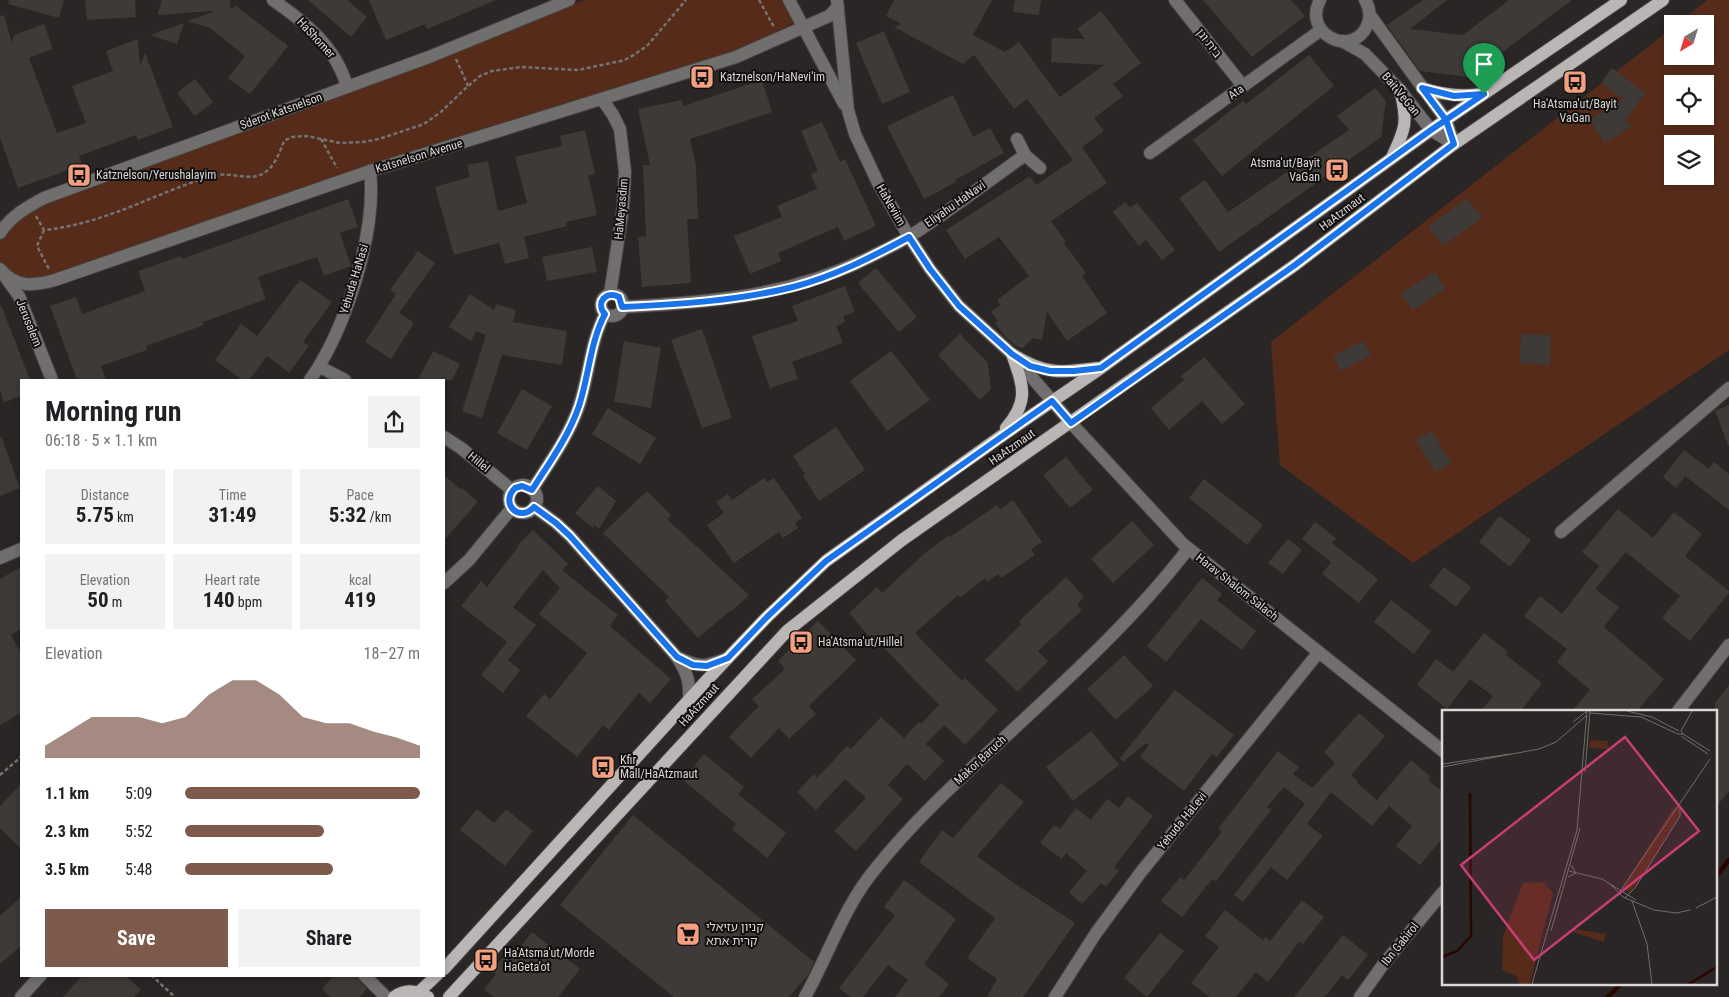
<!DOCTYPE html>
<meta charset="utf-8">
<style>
:root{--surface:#fff;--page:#f2f2f2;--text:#202124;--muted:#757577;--accent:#7e5a4d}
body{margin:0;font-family:"Roboto Condensed","Noto Sans Hebrew",sans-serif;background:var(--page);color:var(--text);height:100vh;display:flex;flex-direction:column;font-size:19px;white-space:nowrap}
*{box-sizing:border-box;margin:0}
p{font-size:16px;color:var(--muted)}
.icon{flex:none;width:28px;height:28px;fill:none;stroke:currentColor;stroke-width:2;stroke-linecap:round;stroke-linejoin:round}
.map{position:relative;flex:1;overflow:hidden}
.panel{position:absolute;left:20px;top:379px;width:425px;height:598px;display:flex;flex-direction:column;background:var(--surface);border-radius:0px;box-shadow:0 2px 8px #0003}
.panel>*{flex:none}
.needle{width:32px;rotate:218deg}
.tools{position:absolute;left:1664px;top:15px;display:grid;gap:10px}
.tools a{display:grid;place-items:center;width:50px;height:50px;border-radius:0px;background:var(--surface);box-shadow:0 2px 8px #0003;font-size:25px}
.pin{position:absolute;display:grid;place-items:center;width:42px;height:42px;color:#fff;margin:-51px -21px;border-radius:50% 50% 50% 0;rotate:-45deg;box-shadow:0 0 5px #0007}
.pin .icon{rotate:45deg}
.round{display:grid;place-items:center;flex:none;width:52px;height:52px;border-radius:0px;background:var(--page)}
.head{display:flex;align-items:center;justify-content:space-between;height:85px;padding:0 25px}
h1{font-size:28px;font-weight:700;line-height:38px}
.metrics{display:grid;grid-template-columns:repeat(3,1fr);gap:8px;height:85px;padding:5px 25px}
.metrics div{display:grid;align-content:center;border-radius:0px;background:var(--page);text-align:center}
.metrics b{font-size:21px;font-weight:700}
.metrics small{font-size:14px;font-weight:400}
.metrics p{font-size:14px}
.chart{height:140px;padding:10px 25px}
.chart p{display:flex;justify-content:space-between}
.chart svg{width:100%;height:90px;margin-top:5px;fill:var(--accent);opacity:.7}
.button{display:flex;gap:10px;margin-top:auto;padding:10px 25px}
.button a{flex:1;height:58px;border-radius:0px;background:var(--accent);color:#fff;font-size:20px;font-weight:700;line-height:58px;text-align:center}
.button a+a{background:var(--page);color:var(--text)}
ul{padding:0 25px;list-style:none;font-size:16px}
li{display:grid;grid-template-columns:80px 60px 1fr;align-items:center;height:38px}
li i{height:12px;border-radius:6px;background:var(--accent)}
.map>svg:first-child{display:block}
.green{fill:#562b19;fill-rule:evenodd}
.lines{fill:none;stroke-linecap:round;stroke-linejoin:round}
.stream{stroke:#290600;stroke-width:4.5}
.building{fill:#3d3a38}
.minor-casing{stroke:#464241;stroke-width:14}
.major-casing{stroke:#464241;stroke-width:14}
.path{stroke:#757271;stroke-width:2.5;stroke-dasharray:4 2.5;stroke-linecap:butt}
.minor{stroke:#706f6e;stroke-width:12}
.major{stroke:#bab6b5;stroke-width:12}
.route-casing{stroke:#fff;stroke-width:10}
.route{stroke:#1a73e8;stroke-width:6}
.labels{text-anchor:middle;stroke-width:4;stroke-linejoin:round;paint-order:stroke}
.street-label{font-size:12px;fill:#dad7d6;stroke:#11100f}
.poi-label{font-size:12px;fill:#dad7d6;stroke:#11100f;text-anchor:start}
.inset-river{fill:none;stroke:#290600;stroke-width:2.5}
.inset-road{fill:none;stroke:#706d6c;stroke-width:1}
.view{fill:#c73e74;fill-opacity:0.15;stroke:#c73e74;stroke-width:2.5}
.inset-edge{fill:none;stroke:#dad7d6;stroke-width:2.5}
</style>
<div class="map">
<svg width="1729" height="997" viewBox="0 0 1729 997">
<rect width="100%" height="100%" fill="#2a2625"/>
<!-- green -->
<g class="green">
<polygon points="584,0 782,0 795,22 759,42 694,69 78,271 27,282 0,266 0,236 31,206 425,65"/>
<path d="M1707,0H1729V350L1413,563L1280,465L1271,342L1672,28V56H1705V24H1678ZM1672,84H1705V116H1672ZM1672,144H1705V176H1672Z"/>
</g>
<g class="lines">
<!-- stream -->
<g class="stream">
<polyline points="1715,878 1729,860"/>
<polyline points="1608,997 1622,983"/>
</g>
</g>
<!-- building -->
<g class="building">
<polygon points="9,0 64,0 59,18 8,4"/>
<polygon points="85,0 135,0 136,17 87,20"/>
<polygon points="162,0 230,0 230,7 233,8 235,5 288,46 250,94 228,78 245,56 210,28 187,21 213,12 213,11 157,15"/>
<polygon points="308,0 347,0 367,17 351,37"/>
<polygon points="369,0 496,0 427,29 425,24 386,40"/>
<polygon points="894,0 992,0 973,35 1005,52 1019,42 1060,97 1104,65 1051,62 1052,38 1085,39 1077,29 1101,11 1141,63 1113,84 1123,96 1094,118 1104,131 1082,147 1107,183 1051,221 1066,242 1064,243 1086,273 1082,276 1107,313 1067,341 1047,312 1042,340 1033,338 1023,348 1016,346 1006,337 995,323 998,321 991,312 1000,305 997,300 1029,276 999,237 965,259 946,230 1030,176 1036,185 1073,160 1027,99 1014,109 974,55 963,64 894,27 901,24 886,16"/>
<polygon points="1015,0 1041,0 1039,15 1013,12"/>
<polygon points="1203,0 1291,0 1305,16 1252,57"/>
<polygon points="1423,0 1447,0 1410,29 1463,35 1509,0 1572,0 1469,77 1420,71 1387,25"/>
<polygon points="4,15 12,43 14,35 44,24 53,49 29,58 57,133 86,123 72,86 113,71 106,51 138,39 140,66 145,53 173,127 138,140 136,135 79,156 82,165 18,188 0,138 0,16"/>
<polygon points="184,23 177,44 150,35"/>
<polygon points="884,31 910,92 882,104 856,43"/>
<polygon points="1309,55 1334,86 1222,176 1193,140 1243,101 1246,104"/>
<polygon points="1612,68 1645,93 1626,119 1631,127 1605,143 1590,120 1623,99 1601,83"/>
<polygon points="195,79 213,102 195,116 177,93"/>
<polygon points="762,80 772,112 690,139 696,166 698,219 687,219 691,283 642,287 638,237 646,236 643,165 650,165 638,109 682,100 683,106"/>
<polygon points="1375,88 1386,101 1381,137 1219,252 1179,198 1205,180 1228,212 1349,130 1337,116"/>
<polygon points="953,95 973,137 990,128 1004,153 955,180 956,182 924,199 887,126"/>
<polygon points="822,122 840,162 845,159 876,226 844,241 838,227 778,253 781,261 750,274 734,236 782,217 777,206 817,189 811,174 818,171 801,131"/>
<polygon points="585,130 595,174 588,175 597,215 566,222 567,226 524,237 529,258 505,264 499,243 454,255 435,187 470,177 467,165 488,161 498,211 527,203 515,157 562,146 560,136"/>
<polygon points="1467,198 1482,218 1443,246 1428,227"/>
<polygon points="348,199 358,227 340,233 351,266 324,276 317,257 258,277 266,299 203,322 204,325 146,346 147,350 101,366 106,380 77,380 50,306 76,297 82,314 145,291 138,271 181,256 182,259"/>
<polygon points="1125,202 1130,208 1137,203 1175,250 1162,260 1146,240 1139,246 1113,212"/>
<polygon points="592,247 597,272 547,281 542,257"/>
<polygon points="418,251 435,263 399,313 414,323 391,359 365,342 396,294 390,290"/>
<polygon points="876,268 917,317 899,332 858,283"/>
<polygon points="1435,272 1445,289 1412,310 1401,293"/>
<polygon points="300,280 332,302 303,342 309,346 289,373 267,356 249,380 242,380 215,360 241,324 257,336"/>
<polygon points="845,286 855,312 843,316 845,322 836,326 843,343 792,362 798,379 770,388 752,336 798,321 792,306"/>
<polygon points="470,294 494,310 496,304 516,310 513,322 567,331 562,365 502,355 482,418 462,411 486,335 476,331 471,341 449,327"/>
<polygon points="0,305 1,305 30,380 21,380 21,396 4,402 0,390"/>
<polygon points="702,329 732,418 702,428 671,340"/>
<polygon points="960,334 988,363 991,389 980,400 938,355"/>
<polygon points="1521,334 1551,335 1550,365 1520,363"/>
<polygon points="624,341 661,348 651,408 614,402"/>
<polygon points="1363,341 1371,355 1341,371 1333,356"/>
<polygon points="433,351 460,364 452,380 418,380"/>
<polygon points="891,351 930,400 887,431 850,381"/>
<polygon points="1204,357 1245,404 1222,424 1202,401 1169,430 1151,408 1184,380 1181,376"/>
<polygon points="522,389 552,406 527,450 497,433"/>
<polygon points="1729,405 1729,445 1728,445 1715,411"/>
<polygon points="608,408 656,438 640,464 592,434"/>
<polygon points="836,427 865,470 819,501 803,476 805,474 793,456"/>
<polygon points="1432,431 1451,463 1435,472 1416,440"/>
<polygon points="1,436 20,488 0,496 0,437"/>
<polygon points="1684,450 1709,469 1714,462 1729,474 1729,510 1685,476 1676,488 1663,477"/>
<polygon points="1066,457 1093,490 1070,508 1043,475"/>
<polygon points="444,475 460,489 462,488 478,502 444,540"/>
<polygon points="764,478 767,482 774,478 802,518 795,523 798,528 783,538 779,532 734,563 707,525 724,513 716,502 728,494 732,500"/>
<polygon points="1204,479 1263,525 1247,545 1189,498"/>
<polygon points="598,486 616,501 599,529 595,525 593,528 575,513"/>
<polygon points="647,491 671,515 667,519 749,595 732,611 731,610 698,638 665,601 669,597 603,533"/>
<polygon points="1013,500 1042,542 1031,549 1035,555 1001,578 998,574 987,582 985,578 960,598 958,595 915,633 962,681 965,678 998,710 965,745 944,725 926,744 944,761 925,781 907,764 888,785 903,799 856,851 834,831 866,798 845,779 816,810 797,792 814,774 817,778 847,746 851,749 881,717 904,738 919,722 921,724 939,705 883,647 880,649 849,613 877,587 882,593 925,553 949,535 950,537 997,505 1000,510"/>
<polygon points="1618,509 1653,538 1674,512 1702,534 1685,556 1729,591 1729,593 1690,641 1662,618 1680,596 1626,552 1595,589 1619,607 1604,627 1664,679 1637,711 1572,711 1590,690 1557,662 1567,649 1524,616 1540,596 1562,614 1599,566 1582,552"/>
<polygon points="1499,516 1531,540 1510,567 1479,542"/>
<polygon points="1132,521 1154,545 1113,583 1091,559"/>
<polygon points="1315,522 1336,538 1332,543 1378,579 1359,603 1322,574 1331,562 1302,539"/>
<polygon points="533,530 568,564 562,570 618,615 610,626 671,679 650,703 639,693 609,730 603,725 577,757 526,716 544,694 550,699 587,653 539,614 560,588 543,570 513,607 536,625 508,660 520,670 503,693 481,675 507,642 461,606 481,581 487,587 518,547 517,546"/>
<polygon points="1288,539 1302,550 1283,574 1268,563"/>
<polygon points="21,567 21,629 11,635 21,653 21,713 0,725 0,579"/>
<polygon points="1444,567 1471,587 1456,607 1429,586"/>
<polygon points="1066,577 1084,597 1077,605 1082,610 1038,651 1048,661 1018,692 985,660 1021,624 1019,621"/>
<polygon points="1202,578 1222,594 1217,600 1256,631 1242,650 1201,619 1166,662 1147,646"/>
<polygon points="1391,600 1431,631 1414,654 1374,622"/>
<polygon points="818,621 856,660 809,706 816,714 789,739 779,728 751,758 729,737 759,706 752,699 785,669 778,661"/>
<polygon points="1484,633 1508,652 1506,655 1542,683 1521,711 1481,711 1493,696 1470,679 1447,709 1417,685 1436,659 1453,672"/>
<polygon points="1124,655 1153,686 1116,720 1087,689"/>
<polygon points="1729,685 1729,791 1715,808 1715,703"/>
<polygon points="1175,690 1234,735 1217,757 1212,754 1184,791 1140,757 1149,745 1146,743 1123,762 1120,758"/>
<polygon points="1359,713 1385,736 1351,775 1358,781 1357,783 1377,800 1411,760 1431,777 1428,780 1443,792 1443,837 1420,865 1396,846 1412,826 1389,806 1372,826 1331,792 1307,824 1323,836 1308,854 1287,880 1271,867 1243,902 1234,895 1305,804 1284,787 1267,807 1271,810 1216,881 1212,879 1182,917 1161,901 1180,877 1184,880 1222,832 1218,829 1278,751 1299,767 1293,774 1312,788 1335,763 1324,752"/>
<polygon points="1091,731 1119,765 1073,801 1046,767"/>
<polygon points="704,754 744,787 738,794 786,833 767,858 732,829 736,824 683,780"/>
<polygon points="1001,783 1024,802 977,856 1014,883 1075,923 1023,997 987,997 997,979 967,958 995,918 919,862 942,830 953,838"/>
<polygon points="21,784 21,849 0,828 0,806"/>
<polygon points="1128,796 1153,816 1114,867 1119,871 1106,887 1101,883 1082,904 1069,892 1087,871 1066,853 1062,859 1040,843 1054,825 1060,829 1076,808 1091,820 1107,799 1119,808"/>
<polygon points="477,809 494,823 506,809 533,831 505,866 460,830"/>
<polygon points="633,815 814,962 808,975 789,997 674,997 560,905"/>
<polygon points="904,880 956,919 924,964 949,984 939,997 895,997 908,980 888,965 863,997 851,997 839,988 895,915 884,907"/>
<polygon points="21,897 21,946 0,964 0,916"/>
<polygon points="1302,900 1324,917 1303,944 1299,942 1268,982 1256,972 1236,997 1209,997 1191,983 1219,947 1205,936 1225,910 1263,940 1265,937 1270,941"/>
<polygon points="532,932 580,969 558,997 494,997 484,989 496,974 492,971 504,956 510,960"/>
<polygon points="1160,933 1184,951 1147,997 1124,978"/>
<polygon points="1343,935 1368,955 1348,980 1342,975 1325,997 1294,997"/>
<polygon points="83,975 125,975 141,990 134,997 63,997"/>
<polygon points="334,975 354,975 367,989 360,997 331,997 322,989"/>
</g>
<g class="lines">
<!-- minor casing -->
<g class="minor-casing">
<g id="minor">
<path d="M273,0C306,23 335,46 347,86"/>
<polyline points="789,0 844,104"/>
<polyline points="837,0 848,110 855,134 878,183 909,237 930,269 959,306 1012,354 1071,423 1183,544 1443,751"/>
<polyline points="1175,0 1243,86"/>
<path d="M1320,0C1302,33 1351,59 1367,26C1371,17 1370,8 1365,0"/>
<polyline points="1370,15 1446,120 1454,144"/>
<polyline points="1342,41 1365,54 1400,90 1431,130 1454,144"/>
<polyline points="602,99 613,115 620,129 625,172 623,208 610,294"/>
<polyline points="1017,139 1025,155 1040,168"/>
<polyline points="1150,153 1321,30"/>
<path d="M0,233C11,216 27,207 44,198L429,57L569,0"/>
<path d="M0,269C16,288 33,286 55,280L370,171L736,57L829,16L838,7"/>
<polyline points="6,278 19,296 52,380"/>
<circle cx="612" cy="305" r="11"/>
<path d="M622,307C715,302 796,296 880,252C890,247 901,242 910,236C950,211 987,182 1025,155"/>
<polyline points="320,367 345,380"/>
<path d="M310,380C345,330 377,233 370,171"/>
<polyline points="444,437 461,448 512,490"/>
<circle cx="523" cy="499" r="14"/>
<path d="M532,490C549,463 569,436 579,406C589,376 590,342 605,314"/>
<path d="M534,507L556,523L570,536L677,657C687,673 690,680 689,700"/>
<polyline points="1561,532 1729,388"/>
<polyline points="0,558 21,549"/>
<polyline points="444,583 469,560 512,508"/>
<path d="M677,657C700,668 704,667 728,658"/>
<polyline points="1678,711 1729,645"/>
<polyline points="364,975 386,997"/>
<polyline points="21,997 41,975"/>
<path d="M805,997C829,954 844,906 876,868C911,824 951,787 992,749C1061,685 1131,623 1188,549"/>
<polyline points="1055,997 1096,933 1141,872 1319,652"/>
<polyline points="1360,997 1382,966 1443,892"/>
</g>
</g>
<!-- major casing -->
<g class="major-casing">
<g id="major">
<path d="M1422,88C1442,95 1460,97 1481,94"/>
<path d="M1392,157C1406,128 1408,121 1400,90"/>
<path d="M1012,354C1045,375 1061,373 1098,368"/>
<path d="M1006,428C1030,400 1023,386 1012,354"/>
<polyline points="444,969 706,681 767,617 826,561 1000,437 1101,368 1431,130 1621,0"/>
<polyline points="419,992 437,975"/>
<path d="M394,997C405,989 417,990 428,997"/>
<polyline points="449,997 787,631 902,540 1295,265 1454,144 1663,0"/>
</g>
</g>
<!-- path -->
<g class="path">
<polyline points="759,0 774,27"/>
<polyline points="456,59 468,86"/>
<polyline points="321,139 337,168"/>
<path d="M36,216L44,230C84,226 121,211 157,196C177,188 198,179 219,175C231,173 245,179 257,176C273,172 279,154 284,141L292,137L307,136L340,143L363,142L379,139L424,124L442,111L468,86L480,76L492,71L521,67L578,70L621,61L629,58L647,46L686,0"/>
<polyline points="44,230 37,246 49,269"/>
<polyline points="0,775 21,757"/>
<polyline points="151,975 175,997"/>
</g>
<!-- minor -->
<use href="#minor" class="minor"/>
<!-- major -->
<use href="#major" class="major"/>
</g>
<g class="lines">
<!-- route casing -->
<g class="route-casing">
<path id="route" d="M1484,94L1431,130L1101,368L1074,371H1050L1030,366L1012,354L959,306L930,269L909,237C872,257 835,276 793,287C737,301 680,304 622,307L619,297C606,290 595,303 605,314C590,342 589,376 579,406C569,436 549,463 532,490L522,486L515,488C499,504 520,523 534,507L556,523L570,536L677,657L693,665L707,666L728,658L767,617L826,561L1052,401L1071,423L1295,265L1454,144L1446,120L1422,88L1454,96L1484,94"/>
</g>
<!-- route -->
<use href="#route" class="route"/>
</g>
<!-- icons -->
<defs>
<g id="bus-square" transform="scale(1.25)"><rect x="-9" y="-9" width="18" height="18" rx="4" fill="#f2a080" stroke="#11100f"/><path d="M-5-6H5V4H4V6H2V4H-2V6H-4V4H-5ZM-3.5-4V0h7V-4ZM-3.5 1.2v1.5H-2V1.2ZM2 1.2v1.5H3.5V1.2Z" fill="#111"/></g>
<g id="supermarket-square" transform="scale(1.25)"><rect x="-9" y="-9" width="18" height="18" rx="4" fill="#f2a080" stroke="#11100f"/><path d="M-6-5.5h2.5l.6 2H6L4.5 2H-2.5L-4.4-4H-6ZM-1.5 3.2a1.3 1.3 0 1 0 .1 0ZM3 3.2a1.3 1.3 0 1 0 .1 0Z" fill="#111"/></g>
</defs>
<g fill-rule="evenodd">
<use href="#bus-square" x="702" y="77"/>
<use href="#bus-square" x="1575" y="82"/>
<use href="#bus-square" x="1337" y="170"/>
<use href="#bus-square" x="79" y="175"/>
<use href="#bus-square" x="801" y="642"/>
<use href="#bus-square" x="603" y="767"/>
<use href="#supermarket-square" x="688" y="934"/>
<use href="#bus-square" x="486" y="960"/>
</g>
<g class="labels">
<!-- street labels -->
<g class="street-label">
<text transform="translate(316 38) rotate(47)" y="4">HaShomer</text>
<text transform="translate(1209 43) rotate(52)" y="4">בית וגן</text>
<text transform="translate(1236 92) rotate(-36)" y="4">Ata</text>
<text transform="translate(1401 94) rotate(50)" y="4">Bait VeGan</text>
<text transform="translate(281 111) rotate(-20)" y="4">Sderot Katsnelson</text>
<text transform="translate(419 156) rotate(-17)" y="4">Katsnelson Avenue</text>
<text transform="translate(955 204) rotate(-35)" y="4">Eliyahu HaNavi</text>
<text transform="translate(891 205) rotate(60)" y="4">HaNeviim</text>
<text transform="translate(621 209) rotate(-85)" y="4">HaMeyasdim</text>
<text transform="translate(1342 212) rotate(-37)" y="4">HaAtzmaut</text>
<text transform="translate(354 279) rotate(-73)" y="4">Yehuda HaNasi</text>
<text transform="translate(29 323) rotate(68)" y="4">Jerusalem</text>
<text transform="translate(1012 447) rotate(-35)" y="4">HaAtzmaut</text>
<text transform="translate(479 462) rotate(39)" y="4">Hillel</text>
<text transform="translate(1237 587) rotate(38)" y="4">Harav Shalom Salach</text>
<text transform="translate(699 705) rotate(-48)" y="4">HaAtzmaut</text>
<text transform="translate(980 760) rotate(-43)" y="4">Makor Baruch</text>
<text transform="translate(1182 821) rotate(-51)" y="4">Yehuda HaLevi</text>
<text transform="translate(1400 944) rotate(-51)" y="4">Ibn Gabirol</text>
</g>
<!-- poi labels -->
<g class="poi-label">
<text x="720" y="81">Katznelson/HaNevi'im</text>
<text x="1575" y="108" text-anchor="middle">Ha'Atsma'ut/Bayit<tspan x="1575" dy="14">VaGan</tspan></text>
<text x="1320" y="167" text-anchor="end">Atsma'ut/Bayit<tspan x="1320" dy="14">VaGan</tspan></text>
<text x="96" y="179">Katznelson/Yerushalayim</text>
<text x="818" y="646">Ha'Atsma'ut/Hillel</text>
<text x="620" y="764">Kfir<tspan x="620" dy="14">Mall/HaAtzmaut</tspan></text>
<text x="706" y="931">קניון עזיאלי<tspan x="706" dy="14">קרית אתא</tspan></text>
<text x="504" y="957">Ha'Atsma'ut/Morde<tspan x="504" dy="14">HaGeta'ot</tspan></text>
</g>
</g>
<!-- overview -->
<g transform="translate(1442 710)">
<rect width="275" height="275" fill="#2a2625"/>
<path d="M148,30L166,31V39L147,38ZM237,96L238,104L203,163L188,183L180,178L232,97ZM101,172L111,183L88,274H78L74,266L60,260L61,226L81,173ZM132,219L164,224L162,232L131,222Z" fill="#562b19"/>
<path class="inset-river" d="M0,247L15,241L29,226L28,83M247,274L275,257"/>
<path class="inset-road" d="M185,1L210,7L237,21M148,3L199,7L236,24M131,12L145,1M236,24H241L239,21L250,1M241,24L268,41M239,26L266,44M0,54L68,44M0,57L97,39L114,32L145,5M143,62L148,1M127,161L160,169L194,190M126,167L134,163L129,155M168,174L181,187L212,200L234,203L248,200M177,183L268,49M183,188L193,178L238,106V96M190,191L205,234L210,274M254,198L275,187M109,221L138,118M90,274L135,120L145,1"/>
<path class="view" d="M183,27L257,121L92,250L19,155Z"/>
<rect width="275" height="275" class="inset-edge"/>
</g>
</svg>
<div class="tools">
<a><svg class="needle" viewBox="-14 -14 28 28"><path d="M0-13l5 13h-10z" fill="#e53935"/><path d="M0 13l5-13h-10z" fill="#757577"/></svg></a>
<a><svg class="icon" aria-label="locate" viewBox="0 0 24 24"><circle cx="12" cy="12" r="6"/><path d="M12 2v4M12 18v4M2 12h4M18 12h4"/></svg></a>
<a><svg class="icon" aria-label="layers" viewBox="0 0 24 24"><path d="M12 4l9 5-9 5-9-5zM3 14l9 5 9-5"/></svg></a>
</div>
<div class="pin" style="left:1484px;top:94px;background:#1e9e55"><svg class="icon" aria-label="arrive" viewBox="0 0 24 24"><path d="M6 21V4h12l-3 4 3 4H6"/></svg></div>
<section class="panel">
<div class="head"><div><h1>Morning run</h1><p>06:18 · 5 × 1.1 km</p></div><a class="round"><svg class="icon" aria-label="share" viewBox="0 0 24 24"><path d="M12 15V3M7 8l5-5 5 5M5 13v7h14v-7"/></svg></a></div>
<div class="metrics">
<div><p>Distance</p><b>5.75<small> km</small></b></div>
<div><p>Time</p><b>31:49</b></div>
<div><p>Pace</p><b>5:32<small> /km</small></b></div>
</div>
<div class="metrics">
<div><p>Elevation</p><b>50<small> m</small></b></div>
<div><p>Heart rate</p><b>140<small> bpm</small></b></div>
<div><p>kcal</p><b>419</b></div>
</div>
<div class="chart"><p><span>Elevation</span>18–27 m</p>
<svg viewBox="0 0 160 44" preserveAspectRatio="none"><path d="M0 44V38L10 31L20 24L30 24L40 24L50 27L60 24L70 13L80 6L90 6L100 13L110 24L120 27L130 27L140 31L150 34L160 38V44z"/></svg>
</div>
<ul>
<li><b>1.1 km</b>5:09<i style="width:100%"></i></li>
<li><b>2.3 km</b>5:52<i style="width:59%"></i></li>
<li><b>3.5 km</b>5:48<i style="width:63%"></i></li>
</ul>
<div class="button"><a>Save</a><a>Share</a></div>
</section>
</div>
